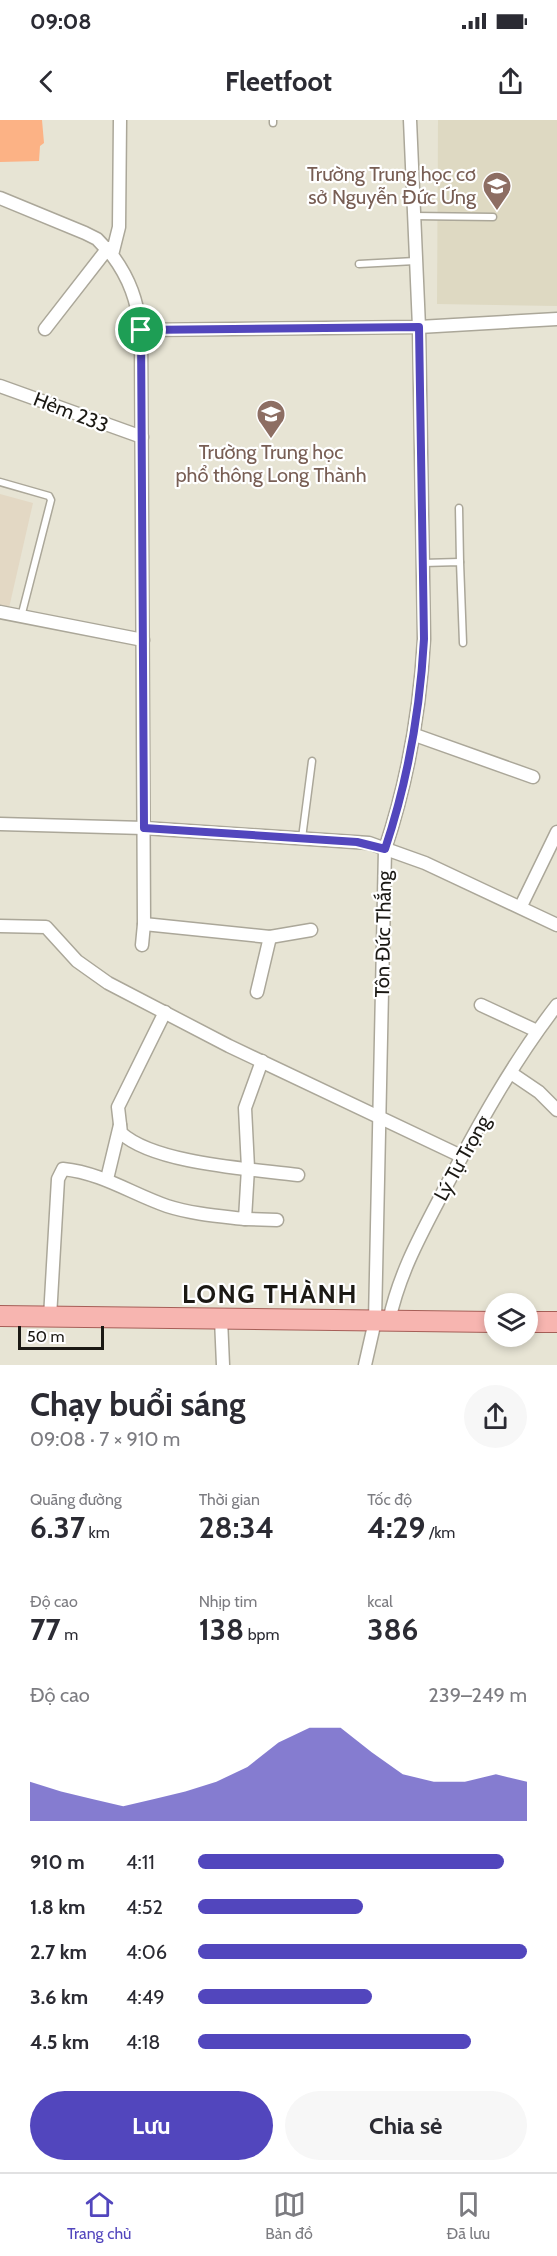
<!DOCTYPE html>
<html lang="vi">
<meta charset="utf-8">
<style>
:root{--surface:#fff;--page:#f7f7f7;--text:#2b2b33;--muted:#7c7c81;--line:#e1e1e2;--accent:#5246bd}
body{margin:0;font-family:Cabin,sans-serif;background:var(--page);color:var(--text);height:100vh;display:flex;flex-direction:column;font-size:22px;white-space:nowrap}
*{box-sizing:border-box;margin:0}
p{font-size:20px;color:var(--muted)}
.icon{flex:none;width:33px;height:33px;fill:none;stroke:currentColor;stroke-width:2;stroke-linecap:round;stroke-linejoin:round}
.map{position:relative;height:1245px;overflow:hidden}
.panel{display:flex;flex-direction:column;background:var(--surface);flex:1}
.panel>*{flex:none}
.fabs{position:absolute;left:484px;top:1173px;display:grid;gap:12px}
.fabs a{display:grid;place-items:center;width:54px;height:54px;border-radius:50%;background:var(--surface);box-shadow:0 3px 9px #0003;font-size:30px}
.scale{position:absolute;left:18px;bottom:15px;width:86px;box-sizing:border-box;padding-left:6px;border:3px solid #1b1914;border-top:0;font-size:16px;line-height:21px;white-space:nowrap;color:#1b1914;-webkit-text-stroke:4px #fff;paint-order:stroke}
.pin{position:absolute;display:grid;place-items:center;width:51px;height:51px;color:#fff;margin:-26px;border:3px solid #fff;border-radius:50%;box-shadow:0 2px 6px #0007}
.round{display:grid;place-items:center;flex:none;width:63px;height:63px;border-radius:32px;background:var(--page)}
.summary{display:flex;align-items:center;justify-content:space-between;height:102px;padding:0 30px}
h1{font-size:33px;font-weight:800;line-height:45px}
.metrics{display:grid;grid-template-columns:repeat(3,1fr);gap:9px;height:102px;padding:6px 30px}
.metrics div{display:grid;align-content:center}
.metrics b{font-size:30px;font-weight:800}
.metrics small{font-size:16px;font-weight:400}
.metrics p{font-size:16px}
.chart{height:168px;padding:12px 30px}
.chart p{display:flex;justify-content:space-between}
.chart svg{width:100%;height:108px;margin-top:6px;fill:var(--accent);opacity:.7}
.button{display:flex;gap:12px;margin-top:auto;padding:12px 30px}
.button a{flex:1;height:69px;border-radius:36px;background:var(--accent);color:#fff;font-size:24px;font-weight:800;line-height:69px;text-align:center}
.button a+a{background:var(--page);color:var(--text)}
ul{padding:0 30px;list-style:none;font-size:20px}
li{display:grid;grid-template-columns:96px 72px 1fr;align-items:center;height:45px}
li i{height:15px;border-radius:8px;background:var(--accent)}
.status{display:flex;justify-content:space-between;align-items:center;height:42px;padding:0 30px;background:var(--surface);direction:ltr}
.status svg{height:16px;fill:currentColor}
header{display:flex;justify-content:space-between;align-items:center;height:78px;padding:0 30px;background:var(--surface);font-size:27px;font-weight:800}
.dock{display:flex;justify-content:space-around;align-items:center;height:84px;border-top:2px solid var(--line);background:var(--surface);font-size:16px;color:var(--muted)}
.dock a{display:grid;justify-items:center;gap:3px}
.dock .on{color:var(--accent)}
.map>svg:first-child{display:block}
.commercial{fill:#e3d8c4}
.built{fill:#ded9c2}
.building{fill:#fcb285}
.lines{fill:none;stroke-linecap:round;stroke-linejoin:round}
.service-casing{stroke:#aba799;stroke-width:9}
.minor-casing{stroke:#aba799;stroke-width:15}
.primary-casing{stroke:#a65e57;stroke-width:22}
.service{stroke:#fff;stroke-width:6}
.minor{stroke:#fff;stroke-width:12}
.primary{stroke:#f7b5b0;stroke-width:20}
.route-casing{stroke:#fff;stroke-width:12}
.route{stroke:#5246bd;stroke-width:8}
.labels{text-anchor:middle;stroke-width:4.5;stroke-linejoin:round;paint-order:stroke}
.education-label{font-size:20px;fill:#785e54;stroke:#fff;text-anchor:end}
.street-label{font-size:20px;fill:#1b1914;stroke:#fff}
.district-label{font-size:26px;font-weight:bold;letter-spacing:1.5px;fill:#1b1914;stroke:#fff}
</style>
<div class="status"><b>09:08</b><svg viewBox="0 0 49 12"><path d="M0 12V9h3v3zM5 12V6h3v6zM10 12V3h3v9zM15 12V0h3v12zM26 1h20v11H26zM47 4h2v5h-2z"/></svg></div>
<header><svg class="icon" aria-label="back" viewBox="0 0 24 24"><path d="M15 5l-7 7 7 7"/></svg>Fleetfoot<svg class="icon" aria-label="share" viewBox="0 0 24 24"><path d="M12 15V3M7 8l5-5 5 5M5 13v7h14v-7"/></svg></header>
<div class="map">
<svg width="557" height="1245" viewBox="0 0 557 1245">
<rect width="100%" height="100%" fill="#e7e4d4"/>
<!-- commercial -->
<polygon class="commercial" points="0,374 33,383 9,488 0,486"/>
<!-- built -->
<polygon class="built" points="438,0 557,0 557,186 437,184"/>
<!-- building -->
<polygon class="building" points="0,0 42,0 44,23 40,26 39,41 0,42"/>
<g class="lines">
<!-- service casing -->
<g class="service-casing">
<g id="service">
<polyline points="273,3 273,0"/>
<polyline points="413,96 493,97"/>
<polyline points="359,144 415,141"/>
<polyline points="0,362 49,376 51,380 21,497"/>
<polyline points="459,388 460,442"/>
<polyline points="423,443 460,442 463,523"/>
<polyline points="302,718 312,641"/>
</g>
</g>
<!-- minor casing -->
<g class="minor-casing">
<g id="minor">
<path d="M120,0L119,107L112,135C130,159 137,181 141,210L144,804L142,825"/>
<polyline points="0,78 85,113 97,119 112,135"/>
<polyline points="45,209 108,128"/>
<polyline points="141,210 419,207 557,199"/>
<polyline points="0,266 142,317"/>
<polyline points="0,492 143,520"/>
<polyline points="415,615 533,657"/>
<polyline points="0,704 144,708 369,723 425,743 557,805"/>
<polyline points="521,786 557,712"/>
<polyline points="144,804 270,817 311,810"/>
<polyline points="0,806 46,807 77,841 108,863 229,926 461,1036"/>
<polyline points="257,872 270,817"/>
<polyline points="481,885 537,911"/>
<path d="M165,892L118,987L121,1013C155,1044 252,1049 298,1055"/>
<polyline points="511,953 539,972 557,990"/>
<polyline points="107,1059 120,1005"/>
<polyline points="245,1099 277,1100"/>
<path d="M50,1197L58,1059L63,1049C102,1053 132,1074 167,1086C192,1094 219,1096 245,1099L248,1048L245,988L262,941"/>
<polyline points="221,1199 223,1245"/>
<path d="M389,1201C399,1154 420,1116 442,1074C476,1009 512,943 557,885"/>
<path d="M365,1245L375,1201L385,729C408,660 420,591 424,519L419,207L410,0"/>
</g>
</g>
<!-- primary casing -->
<g class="primary-casing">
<g id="primary">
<polyline points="0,1196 495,1202"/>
<polyline points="528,1202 557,1202"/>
</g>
</g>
<!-- service -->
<use href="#service" class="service"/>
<!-- minor -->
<use href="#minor" class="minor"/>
<!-- primary -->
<use href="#primary" class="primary"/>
</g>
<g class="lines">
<!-- route casing -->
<g class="route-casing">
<path id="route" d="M419,207L424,519C420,591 408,660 385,729L357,722L144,708L141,210Z"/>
</g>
<!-- route -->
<use href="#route" class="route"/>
</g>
<!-- icons -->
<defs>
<g id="school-pin" transform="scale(1.5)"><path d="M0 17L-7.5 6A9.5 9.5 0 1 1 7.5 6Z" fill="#8d6e63" stroke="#fff"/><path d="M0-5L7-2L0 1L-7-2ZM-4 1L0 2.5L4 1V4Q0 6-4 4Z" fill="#fff"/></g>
</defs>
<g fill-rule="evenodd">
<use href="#school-pin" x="497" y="66"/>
<use href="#school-pin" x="271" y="294"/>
</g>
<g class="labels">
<!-- education labels -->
<g class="education-label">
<text x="476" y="61">Trường Trung học cơ<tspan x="476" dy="23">sở Nguyễn Đức Ứng</tspan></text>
<text x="271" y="339" text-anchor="middle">Trường Trung học<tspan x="271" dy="23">phổ thông Long Thành</tspan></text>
</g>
<!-- street labels -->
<g class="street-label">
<text transform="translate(71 292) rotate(21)" y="7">Hẻm 233</text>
<text transform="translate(383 814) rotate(-89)" y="7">Tôn Đức Thắng</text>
<text transform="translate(462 1038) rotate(-61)" y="7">Lý Tự Trọng</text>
</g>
<!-- district labels -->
<g class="district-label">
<text x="270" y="1183">LONG THÀNH</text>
</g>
</g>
</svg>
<div class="fabs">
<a><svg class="icon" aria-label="layers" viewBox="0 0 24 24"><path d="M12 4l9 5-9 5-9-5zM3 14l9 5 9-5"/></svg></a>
</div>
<div class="scale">50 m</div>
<div class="pin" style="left:141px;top:210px;background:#1e9e55"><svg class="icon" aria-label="arrive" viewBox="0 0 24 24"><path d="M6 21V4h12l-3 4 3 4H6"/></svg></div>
</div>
<section class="panel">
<div class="summary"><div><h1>Chạy buổi sáng</h1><p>09:08 · 7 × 910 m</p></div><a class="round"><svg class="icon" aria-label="share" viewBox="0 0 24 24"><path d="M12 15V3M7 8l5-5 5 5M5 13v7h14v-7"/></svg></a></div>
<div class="metrics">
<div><p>Quãng đường</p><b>6.37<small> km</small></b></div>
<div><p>Thời gian</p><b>28:34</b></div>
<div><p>Tốc độ</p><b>4:29<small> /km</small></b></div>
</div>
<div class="metrics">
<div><p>Độ cao</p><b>77<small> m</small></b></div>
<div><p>Nhịp tim</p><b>138<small> bpm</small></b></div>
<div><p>kcal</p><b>386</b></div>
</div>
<div class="chart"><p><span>Độ cao</span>239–249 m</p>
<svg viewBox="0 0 160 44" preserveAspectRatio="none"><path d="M0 44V28L10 32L20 35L30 38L40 35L50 32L60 28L70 22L80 12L90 6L100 6L110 16L120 25L130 28L140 28L150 25L160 28V44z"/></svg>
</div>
<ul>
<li><b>910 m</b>4:11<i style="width:93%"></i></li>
<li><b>1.8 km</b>4:52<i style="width:50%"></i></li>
<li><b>2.7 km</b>4:06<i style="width:100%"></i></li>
<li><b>3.6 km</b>4:49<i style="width:53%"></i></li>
<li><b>4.5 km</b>4:18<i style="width:83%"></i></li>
</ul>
<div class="button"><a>Lưu</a><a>Chia sẻ</a></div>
</section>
<nav class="dock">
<a class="on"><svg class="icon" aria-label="home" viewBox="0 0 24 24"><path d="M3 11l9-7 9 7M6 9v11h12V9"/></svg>Trang chủ</a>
<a><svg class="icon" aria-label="map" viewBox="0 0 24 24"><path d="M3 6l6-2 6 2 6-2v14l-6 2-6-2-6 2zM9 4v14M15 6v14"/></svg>Bản đồ</a>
<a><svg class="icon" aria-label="saved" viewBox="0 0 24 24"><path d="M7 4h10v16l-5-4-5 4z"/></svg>Đã lưu</a>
</nav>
